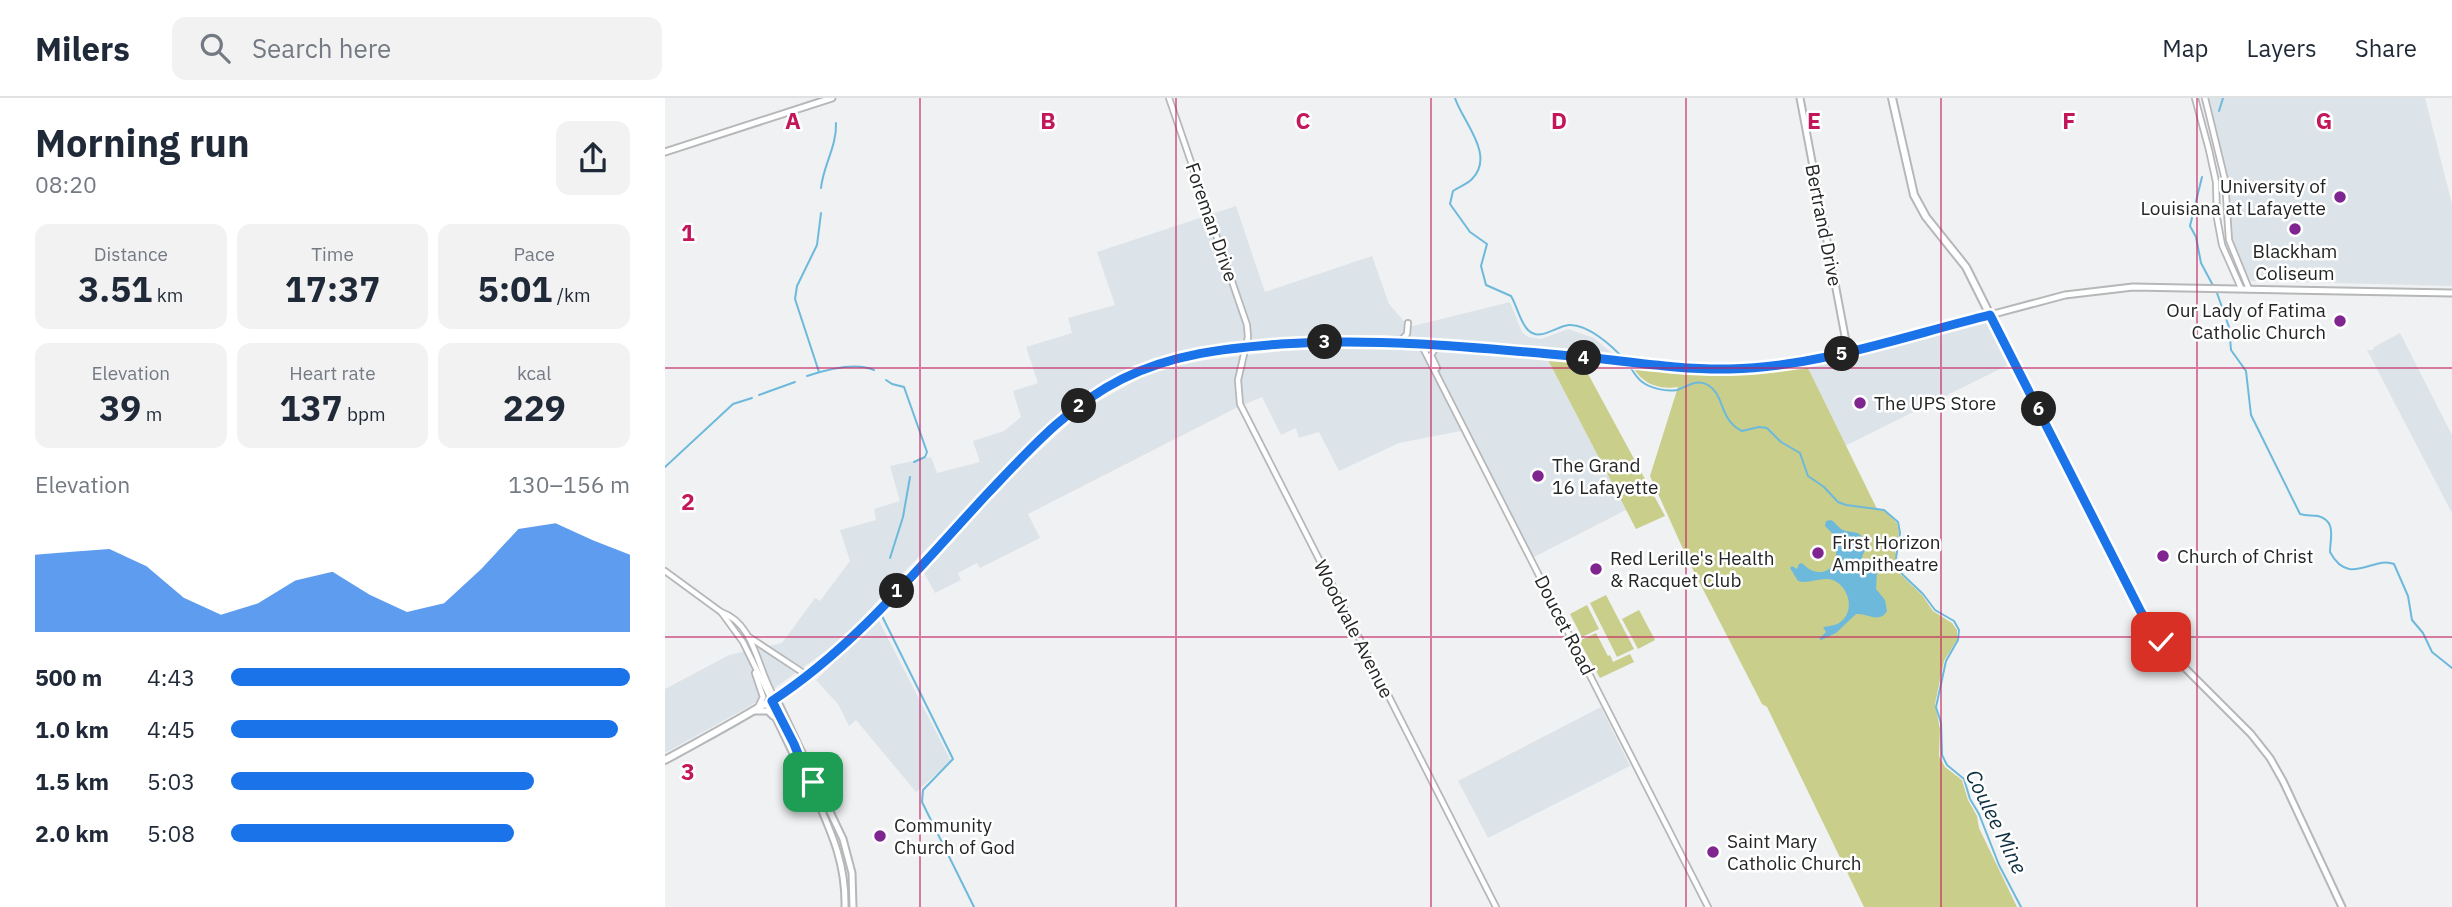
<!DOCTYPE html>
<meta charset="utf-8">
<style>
:root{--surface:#fff;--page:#f2f2f3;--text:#1f2937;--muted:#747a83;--line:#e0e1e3;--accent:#1a73e8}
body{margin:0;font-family:"IBM Plex Sans",sans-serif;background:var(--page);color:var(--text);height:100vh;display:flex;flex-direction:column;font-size:26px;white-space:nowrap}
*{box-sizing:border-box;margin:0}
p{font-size:23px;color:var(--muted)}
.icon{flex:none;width:38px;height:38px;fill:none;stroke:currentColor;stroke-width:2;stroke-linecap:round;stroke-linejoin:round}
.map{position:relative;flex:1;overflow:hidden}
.details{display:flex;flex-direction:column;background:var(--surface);width:665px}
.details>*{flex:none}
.pin{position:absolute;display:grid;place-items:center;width:60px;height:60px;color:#fff;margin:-30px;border-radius:14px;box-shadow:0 4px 10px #0006}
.km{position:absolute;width:35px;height:35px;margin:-18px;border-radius:50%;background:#222;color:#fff;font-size:19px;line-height:35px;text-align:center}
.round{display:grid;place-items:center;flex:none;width:74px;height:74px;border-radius:14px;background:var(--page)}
.summary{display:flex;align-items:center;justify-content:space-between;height:119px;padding:0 35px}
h1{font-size:38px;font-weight:700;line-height:52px}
.figures{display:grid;grid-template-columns:repeat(3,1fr);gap:10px;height:119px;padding:7px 35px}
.figures div{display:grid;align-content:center;border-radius:14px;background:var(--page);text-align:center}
.figures b{font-size:35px;font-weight:700}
.figures small{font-size:19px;font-weight:400}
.figures p{font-size:19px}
.chart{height:196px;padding:14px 35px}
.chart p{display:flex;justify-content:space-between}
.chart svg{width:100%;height:126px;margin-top:7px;fill:var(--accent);opacity:.7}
ul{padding:0 35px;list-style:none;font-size:23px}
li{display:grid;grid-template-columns:112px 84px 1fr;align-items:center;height:52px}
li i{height:18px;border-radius:9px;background:var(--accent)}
header{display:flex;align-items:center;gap:42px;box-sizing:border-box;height:98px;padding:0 35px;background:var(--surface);border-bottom:2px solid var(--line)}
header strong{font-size:33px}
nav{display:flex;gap:38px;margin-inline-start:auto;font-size:24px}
.search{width:490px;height:63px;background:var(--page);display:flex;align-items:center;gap:18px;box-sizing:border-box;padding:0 24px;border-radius:14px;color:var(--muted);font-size:26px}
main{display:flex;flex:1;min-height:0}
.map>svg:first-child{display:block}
.built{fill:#dce4ea}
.green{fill:#c9ce8b}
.water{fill:#6db9dc}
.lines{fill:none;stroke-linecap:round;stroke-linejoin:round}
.stream{stroke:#6db9dc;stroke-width:2}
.tertiary-casing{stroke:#b5b7b8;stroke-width:8}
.secondary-casing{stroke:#b5b7b8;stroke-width:9}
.primary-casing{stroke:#b5b7b8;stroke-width:10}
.tertiary{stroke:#fff;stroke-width:4.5}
.secondary{stroke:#fff;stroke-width:5}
.primary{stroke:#fff;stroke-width:6}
.route-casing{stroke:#fff;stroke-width:14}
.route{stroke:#1a73e8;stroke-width:9}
.grid{fill:none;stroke:#c2185b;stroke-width:2;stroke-opacity:0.55}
.poi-dot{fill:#802490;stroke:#fff;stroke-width:2.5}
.labels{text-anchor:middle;stroke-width:5;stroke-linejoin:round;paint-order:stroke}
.poi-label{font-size:19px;fill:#242525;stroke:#fff;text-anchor:start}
.street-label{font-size:19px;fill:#242525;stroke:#fff}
.water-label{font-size:21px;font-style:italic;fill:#0e3140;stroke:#fff}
.grid-label{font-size:23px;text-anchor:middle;font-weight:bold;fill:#c2185b;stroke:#fff;stroke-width:5;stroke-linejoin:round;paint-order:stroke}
</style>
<header>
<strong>Milers</strong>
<div class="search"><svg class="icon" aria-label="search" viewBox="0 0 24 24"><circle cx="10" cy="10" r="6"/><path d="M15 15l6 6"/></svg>Search here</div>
<nav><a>Map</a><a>Layers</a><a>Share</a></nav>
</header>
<main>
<section class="details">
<div class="summary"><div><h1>Morning run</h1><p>08:20</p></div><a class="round"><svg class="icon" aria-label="share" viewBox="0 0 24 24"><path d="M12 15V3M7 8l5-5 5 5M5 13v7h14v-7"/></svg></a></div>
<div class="figures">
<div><p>Distance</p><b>3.51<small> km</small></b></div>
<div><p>Time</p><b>17:37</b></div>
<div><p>Pace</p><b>5:01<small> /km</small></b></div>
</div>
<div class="figures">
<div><p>Elevation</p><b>39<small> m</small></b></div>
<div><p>Heart rate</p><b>137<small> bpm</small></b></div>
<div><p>kcal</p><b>229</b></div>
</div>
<div class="chart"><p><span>Elevation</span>130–156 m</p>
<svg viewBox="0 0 160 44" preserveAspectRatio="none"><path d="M0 44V17L10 16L20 15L30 21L40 32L50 38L60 34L70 26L80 23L90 31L100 37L110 34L120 22L130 8L140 6L150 12L160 17V44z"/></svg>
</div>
<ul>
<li><b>500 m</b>4:43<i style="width:100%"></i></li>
<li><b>1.0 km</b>4:45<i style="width:97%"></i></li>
<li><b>1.5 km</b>5:03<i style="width:76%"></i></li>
<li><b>2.0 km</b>5:08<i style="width:71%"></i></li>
</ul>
</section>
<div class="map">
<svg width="1787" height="809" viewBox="0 0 1787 809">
<rect width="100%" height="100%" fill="#f0f1f2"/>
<!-- built -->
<g class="built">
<polygon points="1544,0 1760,0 1787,106 1787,188 1586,183 1573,160 1568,142 1564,122 1566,91"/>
<polygon points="571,108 600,194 707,158 724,206 744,229 845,204 857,234 863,239 876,241 903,231 929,240 948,256 718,237 607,240 518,252 453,275 400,309 235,478 179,540 85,608 0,655 0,591 64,557 117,545 150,500 155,503 185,463 175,432 211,422 209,411 235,403 225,368 266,359 272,375 315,364 308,343 339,333 356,319 348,293 373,285 361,249 407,235 403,220 450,207 432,154"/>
<polygon points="1327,220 1349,264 1180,348 1142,268 1195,256"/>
<polygon points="1735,235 1787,337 1787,415 1702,252 1708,252 1709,249"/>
<polygon points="706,249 882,260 961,412 865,461 796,333 734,345 674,373 654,334 634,340 631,330 616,337 597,299 573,309 363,416 375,440 315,470 312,465 293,475 296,482 270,495 258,473 330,394 421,310 481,277 508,266 635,251"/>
<polygon points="213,521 286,663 251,694 191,622 184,628 173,606 151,582"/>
<polygon points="936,609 965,668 823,740 793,683"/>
</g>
<!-- green -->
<g class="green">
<polygon points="882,260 916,263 1000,418 971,431"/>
<path d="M1142,268L1212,411L1219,412L1232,425L1234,435L1230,452L1235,476L1257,497L1268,513L1287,525L1292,532V542L1279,563L1270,606L1275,631L1274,658L1280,669L1297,682L1303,702L1312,718L1314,730L1352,809H1199L1102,609L1097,606L1023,462L985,378L1013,289C995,292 977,286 969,270L1049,276L1086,275Z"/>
<polygon points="941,497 969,551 952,559 925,505"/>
<polygon points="922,507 934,531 917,539 905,516"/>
<polygon points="974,512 990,542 973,551 957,521"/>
<polygon points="931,535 943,558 945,557 948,564 965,556 969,564 935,580 914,543"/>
</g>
<!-- water -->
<path class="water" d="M1166,422C1170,424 1172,428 1176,431C1188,437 1194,429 1202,447L1197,459L1198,465L1212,474L1211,491L1220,502L1222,513C1214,526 1203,515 1191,516L1171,535L1156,542L1154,541L1161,534L1158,529C1163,528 1169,528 1174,525C1190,515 1185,491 1170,483C1158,477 1144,487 1133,483L1125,470L1127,468L1132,471L1134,466L1137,465C1155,484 1176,471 1170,447L1175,446L1176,444L1160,428L1161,423Z"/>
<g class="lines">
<!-- stream -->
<g class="stream">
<path d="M790,0C797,23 831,57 807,81C802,86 794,89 788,93L785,106L805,134L822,146L816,168L821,187L846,198C852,208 855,224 863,232C875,244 891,228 904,227C923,226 947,248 959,261"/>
<polyline points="1554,13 1558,0"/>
<path d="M1537,79L1525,128L1531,139L1536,165L1552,195L1564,229L1566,252L1581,273L1586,317L1635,416C1641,418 1646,417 1653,418C1672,423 1665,441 1665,454C1684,490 1709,457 1729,466L1743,498L1747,522L1758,535L1767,554L1787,570"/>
<path d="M156,90C158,68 172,48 171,25"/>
<path d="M963,266C967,271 970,278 976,283C984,290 1001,294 1012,292C1022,289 1031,280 1043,287C1060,297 1054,322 1077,333L1094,329L1102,330L1116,344L1135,355L1143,378L1159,389L1173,404L1181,407L1219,412L1233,424L1235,435L1231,460L1236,475L1258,496L1270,512L1289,523L1294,532L1293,542L1281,563L1271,609L1276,625L1277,657L1282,667L1299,681L1305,701L1314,716L1334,767L1356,809"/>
<polyline points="154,274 130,201 132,188 152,147 156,115"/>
<path d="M142,278C160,272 191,264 209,272"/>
<polyline points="221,282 227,286 239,289 262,354 260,359 249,364"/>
<polyline points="94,297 130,284"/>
<polyline points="0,369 68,306 87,300"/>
<polyline points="225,460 238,419 245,379"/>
<polyline points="217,518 288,661 258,692 257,704 309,809"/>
</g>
<!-- tertiary casing -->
<g class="tertiary-casing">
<g id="tertiary">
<polyline points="504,0 582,227 583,239 573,282 575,306 831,809"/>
<polyline points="1530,0 1544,52 1551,84 1552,120 1557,147 1576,190"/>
<polyline points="1540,0 1560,82 1564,142 1584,191"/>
<polyline points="734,244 742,236 743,225"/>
<polyline points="756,246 1043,809"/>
<polyline points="772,248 766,257 772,270"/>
<path d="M0,473L56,514C91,526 92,573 110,600"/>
<polyline points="56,514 78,544 107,603"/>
<polyline points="84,539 143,578"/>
<polyline points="90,575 98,599 93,609"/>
</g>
</g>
<!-- secondary casing -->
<g class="secondary-casing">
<g id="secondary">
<polyline points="1135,0 1183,254"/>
<polyline points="0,54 167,0"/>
<polyline points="111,600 178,741 187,775 188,809"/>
<path d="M107,603C121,628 131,654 143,681C162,726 181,759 180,809"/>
<polyline points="101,606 108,614 135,670"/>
<polyline points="89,613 103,613 108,618"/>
<polyline points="132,668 142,687"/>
<polyline points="1677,809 1618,683 1605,660 1586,636 1506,556 1483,527 1325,217 1400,197 1468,189 1787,195"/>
</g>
</g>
<!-- primary casing -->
<g class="primary-casing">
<path id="primary" d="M0,662C68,624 137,591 192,535L390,327L440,290L493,266L529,256L581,248L715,243L1010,268C1047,270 1084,271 1122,266C1191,257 1258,234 1325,217L1301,169L1261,119L1249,97L1227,0"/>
</g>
<!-- tertiary -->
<use href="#tertiary" class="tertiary"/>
<!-- secondary -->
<use href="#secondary" class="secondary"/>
<!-- primary -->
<use href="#primary" class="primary"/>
</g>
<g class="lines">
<!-- route casing -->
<g class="route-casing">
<path id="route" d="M148,684L142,678L129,646L107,603C191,548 255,468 323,395C364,352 403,308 457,281C507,256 561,250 616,246C721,239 824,251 929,260C974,265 1020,272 1065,271C1154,269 1239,238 1325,217L1476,514L1496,544"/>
</g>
<!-- route -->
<use href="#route" class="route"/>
</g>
<!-- grid -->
<path class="grid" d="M255,0V809M511,0V809M766,0V809M1021,0V809M1276,0V809M1532,0V809M0,270H1787M0,539H1787"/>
<!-- markers -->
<g class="poi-dot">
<circle cx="1675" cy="99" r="7"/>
<circle cx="1630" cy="131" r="7"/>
<circle cx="1675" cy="223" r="7"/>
<circle cx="1195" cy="305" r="7"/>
<circle cx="873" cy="378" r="7"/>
<circle cx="1153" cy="455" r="7"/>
<circle cx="1498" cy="458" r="7"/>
<circle cx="931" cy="471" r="7"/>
<circle cx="215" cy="738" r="7"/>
<circle cx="1048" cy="754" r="7"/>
</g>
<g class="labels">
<!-- poi labels -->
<g class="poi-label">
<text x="1661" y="95" text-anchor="end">University of<tspan x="1661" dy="22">Louisiana at Lafayette</tspan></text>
<text x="1630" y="160" text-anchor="middle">Blackham<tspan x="1630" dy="22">Coliseum</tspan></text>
<text x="1661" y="219" text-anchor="end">Our Lady of Fatima<tspan x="1661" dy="22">Catholic Church</tspan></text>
<text x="1209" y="312">The UPS Store</text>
<text x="887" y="374">The Grand<tspan x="887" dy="22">16 Lafayette</tspan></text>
<text x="1167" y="451">First Horizon<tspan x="1167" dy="22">Ampitheatre</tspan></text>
<text x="1512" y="465">Church of Christ</text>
<text x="945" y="467">Red Lerille's Health<tspan x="945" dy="22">&amp; Racquet Club</tspan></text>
<text x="229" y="734">Community<tspan x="229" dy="22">Church of God</tspan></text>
<text x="1062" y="750">Saint Mary<tspan x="1062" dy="22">Catholic Church</tspan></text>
</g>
<!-- street labels -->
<g class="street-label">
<text transform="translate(547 124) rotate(71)" y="7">Foreman Drive</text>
<text transform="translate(1159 127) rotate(79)" y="7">Bertrand Drive</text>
<text transform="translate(900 527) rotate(63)" y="7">Doucet Road</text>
<text transform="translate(689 531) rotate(63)" y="7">Woodvale Avenue</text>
</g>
<!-- water labels -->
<g class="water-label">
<text transform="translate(1331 724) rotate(64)" y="7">Coulee Mine</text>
</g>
</g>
<g class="grid-label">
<text x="128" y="31">A</text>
<text x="383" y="31">B</text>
<text x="638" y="31">C</text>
<text x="894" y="31">D</text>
<text x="1149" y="31">E</text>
<text x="1404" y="31">F</text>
<text x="1659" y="31">G</text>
<text x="23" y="143">1</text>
<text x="23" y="412">2</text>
<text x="23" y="682">3</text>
</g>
</svg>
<div class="pin" style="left:148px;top:684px;background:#1e9e55"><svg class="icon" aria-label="arrive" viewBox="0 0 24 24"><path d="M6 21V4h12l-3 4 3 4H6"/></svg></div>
<div class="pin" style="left:1496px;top:544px;background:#d93025"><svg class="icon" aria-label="check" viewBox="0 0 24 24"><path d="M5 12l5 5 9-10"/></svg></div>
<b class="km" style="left:232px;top:493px">1</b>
<b class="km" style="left:414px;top:308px">2</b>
<b class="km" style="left:660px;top:244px">3</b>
<b class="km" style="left:919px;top:260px">4</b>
<b class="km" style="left:1177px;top:256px">5</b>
<b class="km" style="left:1374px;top:311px">6</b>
</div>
</main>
